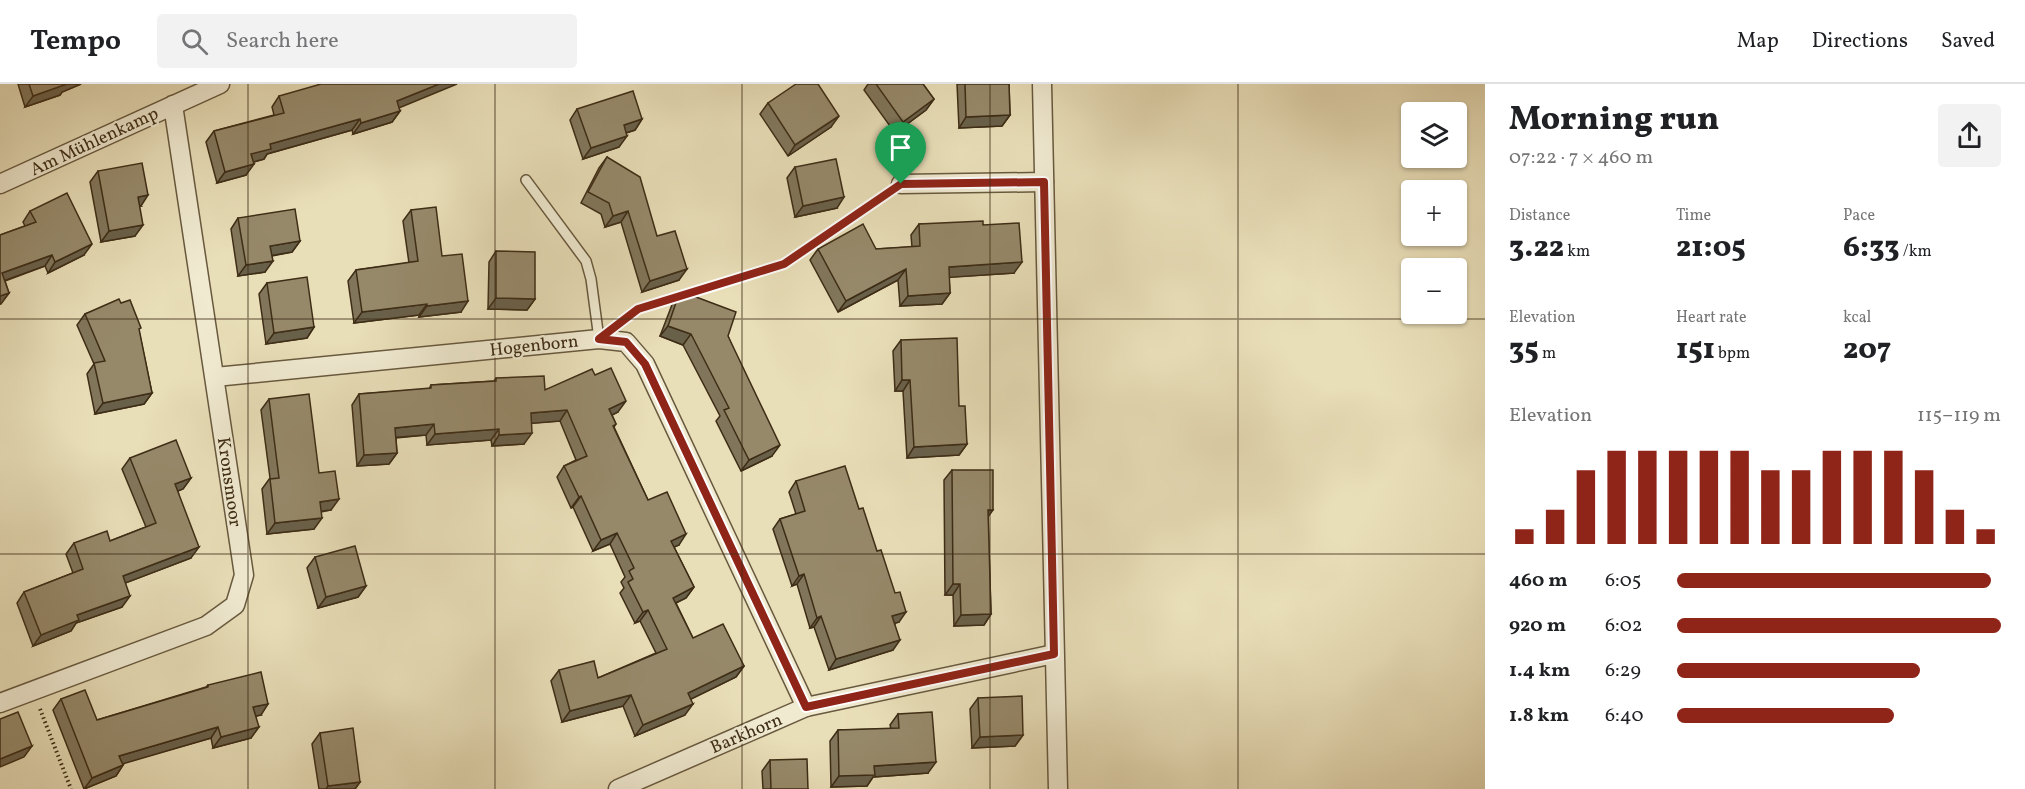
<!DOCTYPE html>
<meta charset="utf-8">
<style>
:root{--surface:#fff;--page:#f2f2f2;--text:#202124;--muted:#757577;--line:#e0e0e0;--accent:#8f2418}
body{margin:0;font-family:Vollkorn,serif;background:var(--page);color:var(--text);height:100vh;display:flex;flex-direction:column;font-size:22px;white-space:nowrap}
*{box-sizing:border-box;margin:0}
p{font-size:20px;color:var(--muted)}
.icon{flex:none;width:33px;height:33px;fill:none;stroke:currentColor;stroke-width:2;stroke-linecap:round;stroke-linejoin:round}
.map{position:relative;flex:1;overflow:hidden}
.panel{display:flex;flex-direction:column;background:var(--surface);width:540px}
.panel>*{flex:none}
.buttons{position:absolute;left:1401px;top:18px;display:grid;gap:12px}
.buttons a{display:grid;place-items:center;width:66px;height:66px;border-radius:6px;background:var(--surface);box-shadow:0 2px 4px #0004;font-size:30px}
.pin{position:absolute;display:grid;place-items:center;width:51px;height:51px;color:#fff;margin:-62px -26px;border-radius:50% 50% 50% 0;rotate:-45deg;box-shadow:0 0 6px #0007}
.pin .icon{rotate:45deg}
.round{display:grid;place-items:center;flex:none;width:63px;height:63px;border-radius:6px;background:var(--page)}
.head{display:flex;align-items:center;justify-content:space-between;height:102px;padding:0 24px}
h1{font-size:33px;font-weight:800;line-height:45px}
.figures{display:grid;grid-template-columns:repeat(3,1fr);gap:9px;height:102px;padding:6px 24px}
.figures div{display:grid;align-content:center}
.figures b{font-size:30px;font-weight:800}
.figures small{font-size:16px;font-weight:400}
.figures p{font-size:16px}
.chart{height:168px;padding:12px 24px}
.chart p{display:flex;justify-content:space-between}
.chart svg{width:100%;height:108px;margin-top:6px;stroke:var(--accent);stroke-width:6}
ul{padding:0 24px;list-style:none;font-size:20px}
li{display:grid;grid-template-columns:96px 72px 1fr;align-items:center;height:45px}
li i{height:15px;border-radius:8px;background:var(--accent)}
header{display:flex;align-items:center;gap:36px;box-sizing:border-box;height:84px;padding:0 30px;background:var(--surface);border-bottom:2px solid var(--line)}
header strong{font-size:28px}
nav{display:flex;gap:33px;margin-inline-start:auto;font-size:21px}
.search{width:420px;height:54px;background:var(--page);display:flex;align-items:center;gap:15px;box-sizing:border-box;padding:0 21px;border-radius:6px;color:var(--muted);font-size:22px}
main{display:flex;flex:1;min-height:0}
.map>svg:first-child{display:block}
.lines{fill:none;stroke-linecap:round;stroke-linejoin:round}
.lane-casing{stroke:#68593e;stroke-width:12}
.street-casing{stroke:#68593e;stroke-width:21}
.path{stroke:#3e2d16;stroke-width:4;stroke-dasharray:1.5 3;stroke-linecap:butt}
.lane{stroke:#f0ead1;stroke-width:9}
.street{stroke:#f0ead1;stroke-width:18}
.wall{fill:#81765b;stroke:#3e2d16;stroke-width:1.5}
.shaded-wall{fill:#69604a;stroke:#3e2d16;stroke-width:1.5}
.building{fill:#96896a;stroke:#3e2d16;stroke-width:1.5}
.route-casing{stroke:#fff;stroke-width:12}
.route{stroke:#8f2418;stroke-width:8}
.grid{fill:none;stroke:#3e2d16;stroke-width:1.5;stroke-opacity:0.55}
.labels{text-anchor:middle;stroke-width:4.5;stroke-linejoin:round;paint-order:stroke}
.street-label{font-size:18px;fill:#3e2d16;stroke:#f0ead1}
</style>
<header>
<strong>Tempo</strong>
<div class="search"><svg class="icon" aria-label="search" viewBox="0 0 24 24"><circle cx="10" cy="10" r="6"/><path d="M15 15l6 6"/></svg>Search here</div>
<nav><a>Map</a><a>Directions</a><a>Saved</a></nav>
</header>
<main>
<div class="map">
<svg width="1485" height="705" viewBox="0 0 1485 705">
<rect width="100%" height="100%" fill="#e8deb8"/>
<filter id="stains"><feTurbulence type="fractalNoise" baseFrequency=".00333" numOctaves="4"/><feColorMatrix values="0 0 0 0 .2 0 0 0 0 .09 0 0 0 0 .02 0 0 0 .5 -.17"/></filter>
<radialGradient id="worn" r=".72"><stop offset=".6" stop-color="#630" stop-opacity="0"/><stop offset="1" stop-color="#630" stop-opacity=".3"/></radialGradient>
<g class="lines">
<!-- lane casing -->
<g class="lane-casing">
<polyline id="lane" points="526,96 586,177 591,195 599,255"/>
</g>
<!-- street casing -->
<g class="street-casing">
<g id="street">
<polyline points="1042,0 1058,705"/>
<polyline points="0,100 220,0"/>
<polyline points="901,100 1044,98"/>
<polyline points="215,293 599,255 626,258 645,280 806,623"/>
<polyline points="0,619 206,542 235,521 244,491 173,21"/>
<polyline points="618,705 806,623 1054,570"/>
</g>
</g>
<!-- path -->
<g class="path">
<polyline points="621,238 638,225 785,180 884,111"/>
<polyline points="40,625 71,705"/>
</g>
<!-- lane -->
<use href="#lane" class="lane"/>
<!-- street -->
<use href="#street" class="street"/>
</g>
<!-- wall -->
<g class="wall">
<polygon points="18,0 81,0 62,8 60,11 25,23"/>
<polygon points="868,0 923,0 934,15 926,26 895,49 864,6"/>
<polygon points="957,0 1009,0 1010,31 1002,42 959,44"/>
<polygon points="279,12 399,24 400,27 392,38 353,50 352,46 267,70 264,75 253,78 246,91 217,99 206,58 214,47 274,31 272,23"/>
<polygon points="768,19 831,43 788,72 760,30"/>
<polygon points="577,25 642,35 635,46 626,49 619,63 583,75 570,36"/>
<polygon points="607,73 657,152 679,196 642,208 621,138 605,143 601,130 581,119 599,84"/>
<polygon points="795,83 837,124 795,133 787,94"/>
<polygon points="98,87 141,122 139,122 135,152 101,158 90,98"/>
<polygon points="411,126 442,172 461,228 419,233 419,231 354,239 348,197 356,186 409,179 403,137"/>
<polygon points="30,127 84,171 48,189 45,182 5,197 9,209 0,220 0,151 25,142 23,138"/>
<polygon points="238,134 300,157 292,168 272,172 265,188 238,192 231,145"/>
<polygon points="919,140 983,141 1014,189 949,193 950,209 942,220 900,222 898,196 838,228 810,176 818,165 876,165 912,163 911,151"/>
<polygon points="496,167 535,215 527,226 488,225 489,178"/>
<polygon points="267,199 314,243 307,254 266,260 259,210"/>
<polygon points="680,207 728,252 772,372 741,387 716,337 720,332 683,261 660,252 673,218"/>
<polygon points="121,219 139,247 152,309 144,320 95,330 87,290 94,280 77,241 85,230"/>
<polygon points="901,256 959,322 967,360 959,371 907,374 903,307 895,307 893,267"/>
<polygon points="595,291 618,328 612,331 616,340 614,343 648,416 679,461 674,463 694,503 686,514 676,519 693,554 744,582 736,593 691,615 685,631 635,652 623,622 562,638 551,597 559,586 598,594 656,569 640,537 635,539 620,509 624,504 621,498 625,493 610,460 593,467 573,423 571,424 557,393 564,382 576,376 560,337 531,339 524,360 492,362 491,356 427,361 426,351 396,354 397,369 389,380 357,382 352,321 359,310 429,305 431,301 494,297 496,294 545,306"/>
<polygon points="269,315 319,389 331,426 321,428 314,445 267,450 262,405 270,394 261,326"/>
<polygon points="130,374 191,394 183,405 178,407 191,474 125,499 122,523 76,539 71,547 33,562 17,519 24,508 73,489 66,470 74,459 110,457 146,443 122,385"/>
<polygon points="952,386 988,433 991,530 984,541 954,542 953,511 945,511 944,396"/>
<polygon points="796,397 859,425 899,538 895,539 893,566 829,586 814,543 810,544 797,500 792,502 773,445 780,435 796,430 789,408"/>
<polygon points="315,473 366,502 358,513 318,524 307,484"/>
<polygon points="208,601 261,631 256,632 251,654 213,664 211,654 123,679 123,681 116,692 84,705 53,626 61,615 97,636 206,603"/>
<polygon points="978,614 1023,651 1015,662 972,664 970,625"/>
<polygon points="898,630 928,689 873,693 867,702 831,703 830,657 838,646 891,645 890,641"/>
<polygon points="320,649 360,698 355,705 319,705 312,660"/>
<polygon points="770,676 808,705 763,705 762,687"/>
</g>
<!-- shaded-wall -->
<g class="shaded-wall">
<polygon points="65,0 81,0 62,8 60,11 25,23 33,12"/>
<polygon points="439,0 457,0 389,28 397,17"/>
<polygon points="934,15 926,26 895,49 903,38"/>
<polygon points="400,27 392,38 353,50 361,39"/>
<polygon points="1010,31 1002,42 959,44 966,33"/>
<polygon points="839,32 831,43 788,72 795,61"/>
<polygon points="360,35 352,46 267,70 264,75 243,81 251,70 270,60"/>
<polygon points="642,35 635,46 616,52 624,41"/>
<polygon points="627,52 619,63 583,75 591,64"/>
<polygon points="254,80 246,91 217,99 225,88"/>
<polygon points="148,111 141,122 130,124 138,113"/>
<polygon points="844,113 837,124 795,133 803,122"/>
<polygon points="628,127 621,138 605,143 613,132"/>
<polygon points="143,141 135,152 101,158 109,147"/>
<polygon points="300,157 292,168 263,173 270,162"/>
<polygon points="92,160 84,171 48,189 55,178"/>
<polygon points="52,171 45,182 0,198 2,189"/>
<polygon points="273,177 265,188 238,192 246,181"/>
<polygon points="1022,178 1014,189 941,194 949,183"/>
<polygon points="687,185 679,196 642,208 650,197"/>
<polygon points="906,185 898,196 838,228 846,217"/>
<polygon points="9,209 1,220 0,220 0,212"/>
<polygon points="950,209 942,220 900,222 908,212"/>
<polygon points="496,214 535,215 527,226 488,225"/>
<polygon points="468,217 461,228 419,233 427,222"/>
<polygon points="427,220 419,231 354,239 362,228"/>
<polygon points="668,242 691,250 683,261 660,252"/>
<polygon points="314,243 307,254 266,260 274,249"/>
<polygon points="902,296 910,296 903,307 895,307"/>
<polygon points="152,309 144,320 95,330 103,319"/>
<polygon points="626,317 618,328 602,336 609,325"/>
<polygon points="567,326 560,337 523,340 531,329"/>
<polygon points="434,340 426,351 387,354 395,344"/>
<polygon points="499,345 491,356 427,361 435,350"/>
<polygon points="532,349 524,360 492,362 499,351"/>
<polygon points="967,360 959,371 907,374 914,363"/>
<polygon points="780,361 772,372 741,387 749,376"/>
<polygon points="397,369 389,380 357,382 364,371"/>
<polygon points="191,394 183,405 167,411 175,400"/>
<polygon points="581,412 573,423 571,424 579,413"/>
<polygon points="339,415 331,426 312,428 320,418"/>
<polygon points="988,426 993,426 985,437"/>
<polygon points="322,434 314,445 267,450 275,439"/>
<polygon points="617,449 610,460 593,467 601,456"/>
<polygon points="686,450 679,461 663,468 671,457"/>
<polygon points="199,463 191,474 115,503 123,492"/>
<polygon points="804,490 797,500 792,502 799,492"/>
<polygon points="953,500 960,500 953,511 945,511"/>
<polygon points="366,502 358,513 318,524 326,513"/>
<polygon points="694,503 686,514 665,524 673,514"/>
<polygon points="130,512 122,523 76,539 71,547 33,562 41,551 77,531"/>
<polygon points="648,526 640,537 635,539 643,528"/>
<polygon points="906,528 899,538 885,542 892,532"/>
<polygon points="991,530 984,541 954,542 961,531"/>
<polygon points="821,532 814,543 810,544 817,534"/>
<polygon points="900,556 893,566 829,586 836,575"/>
<polygon points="744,582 736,593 681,620 688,609"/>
<polygon points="631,611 623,622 562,638 570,627"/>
<polygon points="268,620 261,631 246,634 253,623"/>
<polygon points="693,620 685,631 635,652 643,641"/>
<polygon points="218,643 211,654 112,683 119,672"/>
<polygon points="259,643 251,654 213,664 221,653"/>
<polygon points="1023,651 1015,662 972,664 980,653"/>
<polygon points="32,662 24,673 0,683 0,675"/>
<polygon points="936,678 928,689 873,693 867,702 831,703 839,692 874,682"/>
<polygon points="123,681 116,692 84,705 92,694"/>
<polygon points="360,698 355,705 326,705 328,702"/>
</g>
<!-- building -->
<g class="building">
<polygon points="29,0 67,0 33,12"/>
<polygon points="321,0 439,0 397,17 400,27 361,39 360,35 270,60 271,65 251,70 254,80 225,88 214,47 284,29 279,12"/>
<polygon points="796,0 818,0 839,32 795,61 768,19"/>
<polygon points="876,0 923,0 934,15 903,38"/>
<polygon points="965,0 1009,0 1010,31 966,33"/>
<polygon points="633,7 642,35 624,41 627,52 591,64 577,25"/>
<polygon points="607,73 640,93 657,152 675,147 687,185 650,197 628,127 613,132 609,119 588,108"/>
<polygon points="836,75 844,113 803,122 795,83"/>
<polygon points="142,79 148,111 138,113 143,141 109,147 98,87"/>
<polygon points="67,109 92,160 55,178 52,171 2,189 9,209 0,212 0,151 36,138 30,127"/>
<polygon points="436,123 442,172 462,170 468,217 427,222 427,220 362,228 356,186 418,177 411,126"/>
<polygon points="295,125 300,157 270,162 273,177 246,181 238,134"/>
<polygon points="983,137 983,141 1019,139 1022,178 949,183 950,209 908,212 906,185 846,217 818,165 863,140 876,165 920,162 919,140"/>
<polygon points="496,167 535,168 535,215 496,214"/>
<polygon points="307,193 314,243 274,249 267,199"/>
<polygon points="680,207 736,228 728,252 780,361 749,376 724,326 729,324 691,250 668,242"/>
<polygon points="119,215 121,219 130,216 141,244 139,245 152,309 103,319 94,279 105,277 85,230"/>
<polygon points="957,254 959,322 965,322 967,360 914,363 910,296 902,296 901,256"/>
<polygon points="611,284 626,317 609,325 616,340 613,342 648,416 667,408 686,450 671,457 694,503 673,514 693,554 723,540 744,582 688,609 693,620 643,641 631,611 570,627 559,586 594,577 598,594 667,565 648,526 643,528 628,498 633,495 629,487 634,484 617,449 601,456 581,412 579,413 564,382 587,372 567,326 531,329 532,349 499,351 499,345 435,350 434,340 395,344 397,369 364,371 359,310 431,304 431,301 496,297 496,294 544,292 545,306 592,285 595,291"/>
<polygon points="309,310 319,389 335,387 339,415 320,418 322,434 275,439 270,395 279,394 269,315"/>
<polygon points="176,356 191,394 175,400 199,463 123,492 130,512 77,531 79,536 41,551 24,508 83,485 74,459 107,447 110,457 156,439 130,374"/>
<polygon points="845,382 859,425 863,424 877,467 881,466 895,509 900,508 906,528 892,532 900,556 836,575 821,532 817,534 804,490 799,492 780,435 805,427 796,397"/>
<polygon points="952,386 993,386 993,426 988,426 991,530 961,531 960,500 953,500"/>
<polygon points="355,462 366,502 326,513 315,473"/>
<polygon points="261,588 268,620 253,623 259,643 221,653 218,643 119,672 123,681 92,694 61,615 85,606 97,636 208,603 208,601"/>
<polygon points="1022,612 1023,651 980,653 978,614"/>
<polygon points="18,628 32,662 0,675 0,635"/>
<polygon points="932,628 936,678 874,682 875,691 839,692 838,646 899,644 898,630"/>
<polygon points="353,644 360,698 328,702 320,649"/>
<polygon points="807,675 808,705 771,705 770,676"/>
</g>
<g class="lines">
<!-- route casing -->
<g class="route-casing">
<polygon id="route" points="1044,98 1054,570 806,623 645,280 626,258 599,255 638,225 784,180 901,100"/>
</g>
<!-- route -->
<use href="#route" class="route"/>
</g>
<!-- grid -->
<path class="grid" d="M248,0V705M495,0V705M742,0V705M990,0V705M1238,0V705M0,235H1485M0,470H1485"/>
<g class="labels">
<!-- street labels -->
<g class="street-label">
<text transform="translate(94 57) rotate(-25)" y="6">Am Mühlenkamp</text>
<text transform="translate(534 261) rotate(-6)" y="6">Hogenborn</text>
<text transform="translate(230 398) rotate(82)" y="6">Kronsmoor</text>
<text transform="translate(746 649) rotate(-23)" y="6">Barkhorn</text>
</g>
</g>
<rect width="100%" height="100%" filter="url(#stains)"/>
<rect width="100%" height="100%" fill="url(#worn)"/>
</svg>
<div class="buttons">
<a><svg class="icon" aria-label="layers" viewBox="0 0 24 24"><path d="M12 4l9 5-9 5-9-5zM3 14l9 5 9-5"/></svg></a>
<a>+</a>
<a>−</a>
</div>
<div class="pin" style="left:901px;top:100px;background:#1e9e55"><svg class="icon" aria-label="arrive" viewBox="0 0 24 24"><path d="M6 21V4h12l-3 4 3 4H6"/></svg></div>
</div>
<section class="panel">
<div class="head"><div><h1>Morning run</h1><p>07:22 · 7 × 460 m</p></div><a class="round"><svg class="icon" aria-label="share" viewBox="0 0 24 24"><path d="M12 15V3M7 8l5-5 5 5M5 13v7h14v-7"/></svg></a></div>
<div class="figures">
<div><p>Distance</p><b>3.22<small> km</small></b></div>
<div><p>Time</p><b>21:05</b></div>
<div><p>Pace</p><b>6:33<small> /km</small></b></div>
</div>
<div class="figures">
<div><p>Elevation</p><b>35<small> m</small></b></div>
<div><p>Heart rate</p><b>151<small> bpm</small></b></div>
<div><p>kcal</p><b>207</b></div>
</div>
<div class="chart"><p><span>Elevation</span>115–119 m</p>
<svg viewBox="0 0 160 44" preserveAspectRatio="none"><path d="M5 44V38M15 44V30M25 44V14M35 44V6M45 44V6M55 44V6M65 44V6M75 44V6M85 44V14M95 44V14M105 44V6M115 44V6M125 44V6M135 44V14M145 44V30M155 44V38"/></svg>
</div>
<ul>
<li><b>460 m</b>6:05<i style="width:97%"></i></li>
<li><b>920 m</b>6:02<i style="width:100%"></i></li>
<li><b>1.4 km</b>6:29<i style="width:75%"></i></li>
<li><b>1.8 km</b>6:40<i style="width:67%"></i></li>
</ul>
</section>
</main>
